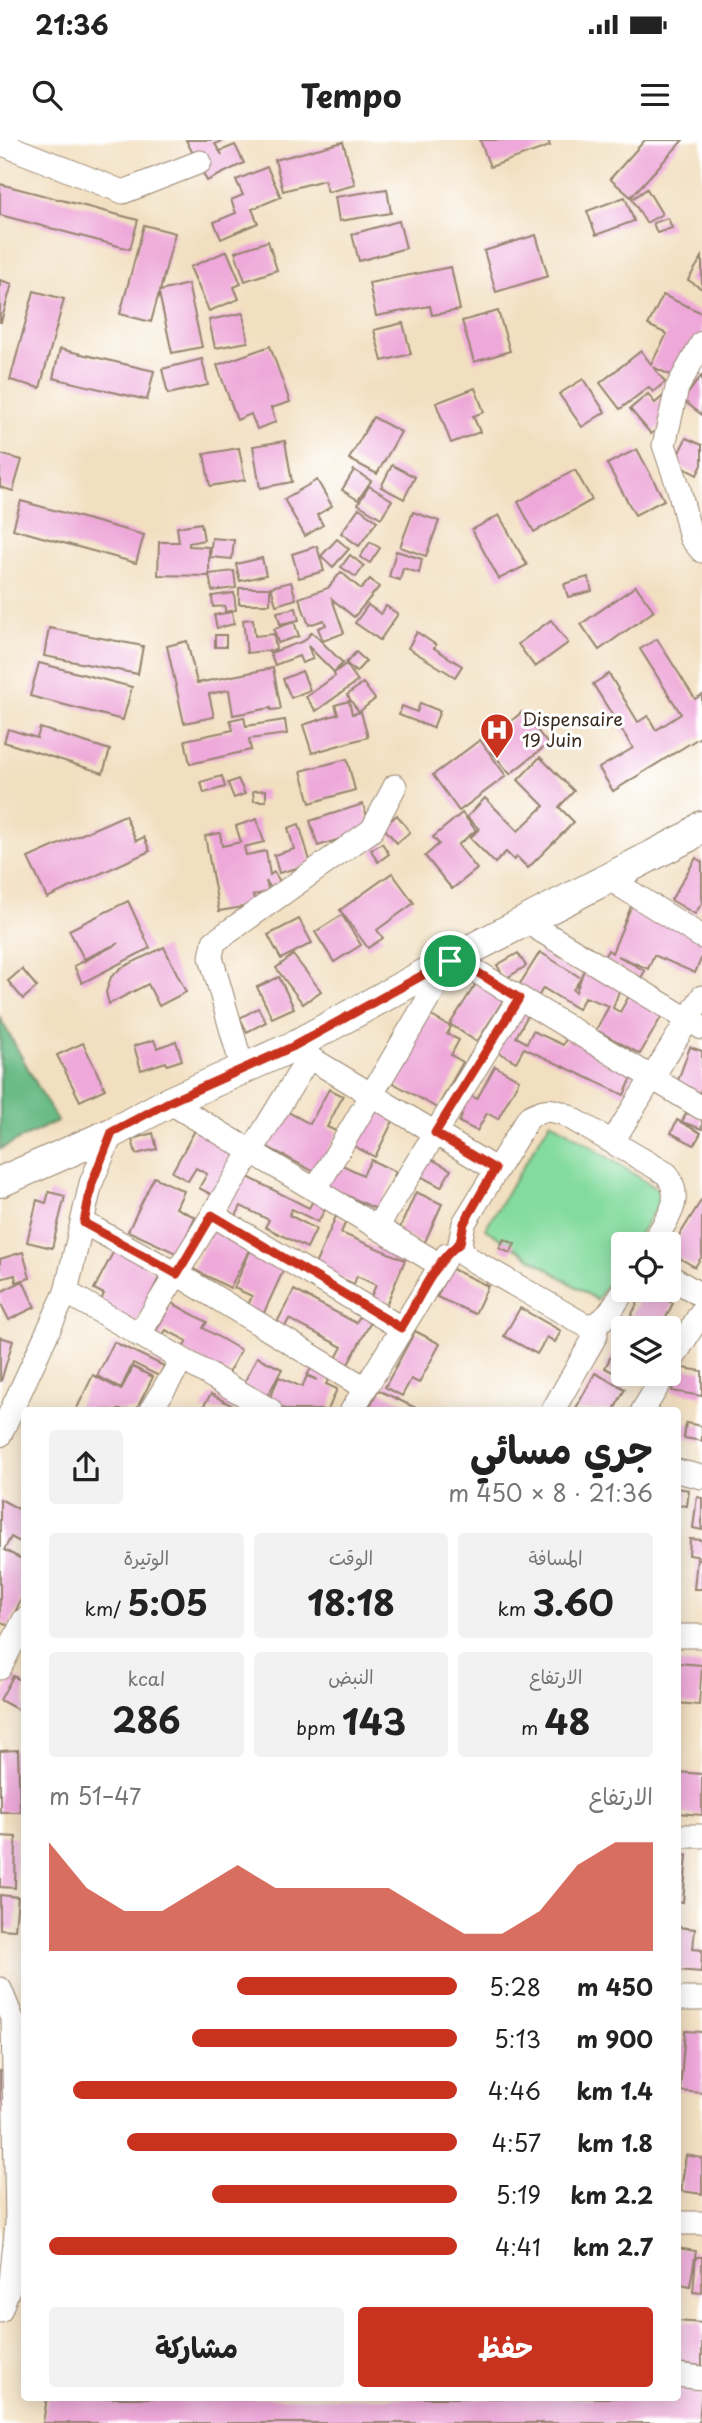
<!DOCTYPE html>
<html lang="ar">
<meta charset="utf-8">
<style>
:root{--surface:#fff;--page:#f2f2f2;--text:#222;--muted:#767676;--accent:#c8321e}
body{margin:0;font-family:"Playpen Sans","Playpen Sans Arabic",sans-serif;background:var(--page);color:var(--text);direction:rtl;height:100vh;display:flex;flex-direction:column;font-size:26px;white-space:nowrap}
*{box-sizing:border-box;margin:0}
p{font-size:23px;color:var(--muted)}
.icon{flex:none;width:38px;height:38px;fill:none;stroke:currentColor;stroke-width:2;stroke-linecap:round;stroke-linejoin:round}
.map{position:relative;flex:1;overflow:hidden;direction:ltr}
.details{position:absolute;left:21px;top:1267px;width:660px;height:994px;display:flex;flex-direction:column;background:var(--surface);border-radius:7px;box-shadow:0 4px 18px #0003;direction:rtl}
.details>*{flex:none}
.controls{position:absolute;left:611px;top:1092px;display:grid;gap:14px}
.controls a{display:grid;place-items:center;width:70px;height:70px;border-radius:7px;background:var(--surface);box-shadow:0 4px 18px #0003;font-size:35px}
.pin{position:absolute;display:grid;place-items:center;width:60px;height:60px;color:#fff;margin:-30px;border:4px solid #fff;border-radius:50%;box-shadow:0 2px 7px #0007}
.round{display:grid;place-items:center;flex:none;width:74px;height:74px;border-radius:7px;background:var(--page)}
.headline{display:flex;align-items:center;justify-content:space-between;height:119px;padding:0 28px}
h1{font-size:38px;font-weight:700;line-height:52px}
.metrics{display:grid;grid-template-columns:repeat(3,1fr);gap:10px;height:119px;padding:7px 28px}
.metrics div{display:grid;align-content:center;border-radius:7px;background:var(--page);text-align:center}
.metrics b{font-size:35px;font-weight:700}
.metrics small{font-size:19px;font-weight:400}
.metrics p{font-size:19px}
.chart{height:196px;padding:14px 28px}
.chart p{display:flex;justify-content:space-between}
.chart svg{width:100%;height:126px;margin-top:7px;fill:var(--accent);opacity:.7}
.primary-button{display:flex;gap:14px;margin-top:auto;padding:14px 28px}
.primary-button a{flex:1;height:80px;border-radius:7px;background:var(--accent);color:#fff;font-size:28px;font-weight:700;line-height:80px;text-align:center}
.primary-button a+a{background:var(--page);color:var(--text)}
ul{padding:0 28px;list-style:none;font-size:23px}
li{display:grid;grid-template-columns:112px 84px 1fr;align-items:center;height:52px}
li i{height:18px;border-radius:9px;background:var(--accent)}
.status{display:flex;justify-content:space-between;align-items:center;height:49px;padding:0 35px;background:var(--surface);direction:ltr}
.status svg{height:19px;fill:currentColor}
header{display:flex;justify-content:space-between;align-items:center;height:91px;padding:0 28px;background:var(--surface);font-size:32px;font-weight:700}
.map>svg:first-child{display:block}
.green{fill:#84db9f;stroke:#60825e;stroke-width:2}
.forest{fill:#6bbb86;stroke:#537252;stroke-width:2}
.building{fill:#eea8d9}
.lines{fill:none;stroke-linecap:round;stroke-linejoin:round}
.minor-casing{stroke:#96846f;stroke-width:25}
.major-casing{stroke:#96846f;stroke-width:32}
.minor{stroke:#fff;stroke-width:23}
.major{stroke:#fff;stroke-width:30}
.route-casing{stroke:#fff;stroke-width:14}
.route{stroke:#c8321e;stroke-width:9}
.labels{text-anchor:middle;stroke-width:6;stroke-linejoin:round;paint-order:stroke}
.poi-label{font-size:18px;fill:#3b2a1e;stroke:#fff;text-anchor:start}
</style>
<div class="status"><b>21:36</b><svg viewBox="0 0 49 12"><path d="M0 12V9h3v3zM5 12V6h3v6zM10 12V3h3v9zM15 12V0h3v12zM26 1h20v11H26zM47 4h2v5h-2z"/></svg></div>
<header><svg class="icon" aria-label="menu" viewBox="0 0 24 24"><path d="M4 6h16M4 12h16M4 18h16"/></svg>Tempo<svg class="icon" aria-label="search" viewBox="0 0 24 24"><circle cx="10" cy="10" r="6"/><path d="M15 15l6 6"/></svg></header>
<div class="map">
<svg width="702" height="2283" viewBox="0 0 702 2283">
<rect width="100%" height="100%" fill="#fff"/>
<filter id="ink" filterUnits="userSpaceOnUse"><feTurbulence type="fractalNoise" baseFrequency=".0143" numOctaves="2"/><feDisplacementMap in="SourceGraphic" scale="14" xChannelSelector="R" yChannelSelector="G"/><feConvolveMatrix kernelMatrix="1 2 1 2 8 2 1 2 1" color-interpolation-filters="sRGB"/></filter>
<filter id="wash" filterUnits="userSpaceOnUse"><feTurbulence type="fractalNoise" baseFrequency=".00686" numOctaves="4" result="noise"/><feDisplacementMap in="SourceGraphic" scale="28" xChannelSelector="R" yChannelSelector="G"/><feGaussianBlur stdDeviation="1.57" result="paint"/><feColorMatrix in="noise" values="0 0 0 0 0 0 0 0 0 0 0 0 0 0 0 0 0 1.4 0 .05"/><feComposite in="paint" operator="in"/></filter>
<g filter="url(#wash)">
<rect width="100%" height="100%" fill="#f2dfc0"/>
<!-- green -->
<polygon class="green" points="551,981 665,1054 633,1104 623,1104 623,1119 597,1160 485,1089"/>
<!-- forest -->
<polygon class="forest" points="0,878 57,981 0,1009"/>
<g id="blocks">
<!-- building -->
<g class="building">
<polygon points="186,0 225,0 215,4 222,15 220,11 235,5 244,23 207,41"/>
<polygon points="480,0 548,0 550,6 490,27"/>
<polygon points="645,0 683,0 631,57 610,39"/>
<polygon points="343,2 355,45 328,52 324,40 283,51 275,20"/>
<polygon points="267,27 281,57 252,69 258,83 221,99 214,82 236,73 231,60 243,55 236,40"/>
<polygon points="0,44 138,80 130,109 0,75"/>
<polygon points="387,49 391,73 339,81 335,57"/>
<polygon points="647,49 662,74 646,83 632,59"/>
<polygon points="625,57 634,81 596,95 587,71"/>
<polygon points="668,78 672,88 657,93 653,83"/>
<polygon points="399,81 406,108 359,121 352,94"/>
<polygon points="144,85 175,93 160,151 188,144 202,207 172,213 159,153 151,182 120,174"/>
<polygon points="536,95 548,136 496,152 484,111"/>
<polygon points="268,101 277,130 245,141 235,112"/>
<polygon points="227,111 241,144 234,147 239,159 209,171 190,127"/>
<polygon points="702,117 702,149 688,140"/>
<polygon points="451,127 460,170 432,175 430,166 376,176 369,143"/>
<polygon points="0,140 12,144 1,182 0,182"/>
<polygon points="34,151 64,159 40,248 10,240"/>
<polygon points="663,155 702,173 702,197 681,240 653,227 665,242 653,252 649,247 620,269 600,243 641,211 651,224 667,194 648,185"/>
<polygon points="498,171 510,211 474,222 462,181"/>
<polygon points="243,173 248,202 215,208 209,180"/>
<polygon points="403,183 411,214 382,221 374,190"/>
<polygon points="270,206 290,262 271,268 276,282 257,289 251,274 237,280 217,225"/>
<polygon points="60,209 154,231 147,260 53,238"/>
<polygon points="202,219 208,245 168,254 162,229"/>
<polygon points="702,235 702,275 683,260"/>
<polygon points="583,239 605,272 582,287 559,254"/>
<polygon points="475,248 484,272 473,276 480,292 451,303 436,263"/>
<polygon points="668,252 681,268 651,294 630,269 648,254 655,263"/>
<polygon points="373,277 401,292 377,334 349,319"/>
<polygon points="686,298 702,305 702,325 697,335 674,323"/>
<polygon points="285,301 292,342 260,348 253,306"/>
<polygon points="239,308 245,340 210,346 204,314"/>
<polygon points="637,309 664,360 635,375 607,324"/>
<polygon points="0,314 22,320 13,351 0,347"/>
<polygon points="392,325 415,337 404,359 381,347"/>
<polygon points="354,330 371,341 358,360 342,350"/>
<polygon points="575,330 592,360 534,392 518,362"/>
<polygon points="317,340 332,366 317,375 323,385 305,396 284,359"/>
<polygon points="369,346 392,360 381,378 358,364"/>
<polygon points="21,361 144,395 136,423 13,389"/>
<polygon points="359,368 377,381 359,406 341,393"/>
<polygon points="413,372 439,381 426,416 400,407"/>
<polygon points="499,375 527,425 499,439 472,390"/>
<polygon points="201,383 204,400 189,403 189,406 209,407 209,436 158,435 159,402 179,402 177,387"/>
<polygon points="212,398 234,400 232,419 210,417"/>
<polygon points="337,399 349,409 333,427 321,416"/>
<polygon points="370,402 380,408 370,423 360,417"/>
<polygon points="317,406 324,431 299,438 292,414"/>
<polygon points="396,411 422,419 419,433 403,428 400,440 389,437"/>
<polygon points="350,415 364,426 356,437 341,427"/>
<polygon points="262,418 266,435 240,441 236,424"/>
<polygon points="234,431 236,448 212,451 209,434"/>
<polygon points="341,432 361,449 370,439 379,447 354,477 332,459 344,493 323,501 318,488 326,485 324,480 309,485 299,458 328,448"/>
<polygon points="588,437 592,451 568,457 564,444"/>
<polygon points="291,442 296,459 276,465 271,447"/>
<polygon points="636,446 654,471 599,510 581,484"/>
<rect x="239" y="448" width="31" height="16"/>
<polygon points="234,453 236,470 225,472 225,466 213,467 212,456"/>
<polygon points="368,465 381,474 386,466 398,474 380,500 355,483"/>
<polygon points="296,468 299,480 280,484 277,472"/>
<polygon points="232,472 234,484 217,488 214,475"/>
<polygon points="253,479 255,496 274,494 276,510 247,513 243,480"/>
<polygon points="551,480 568,503 535,527 518,504"/>
<polygon points="294,482 299,496 278,503 274,489"/>
<polygon points="49,488 143,506 138,534 44,516"/>
<polygon points="312,492 343,523 334,532 308,506 313,519 302,523 299,516 275,525 270,513 304,501"/>
<polygon points="417,492 436,505 434,508 462,526 455,537 408,508"/>
<rect x="215" y="495" width="11" height="12"/>
<polygon points="657,499 695,559 702,555 702,596 613,651 599,628 633,608 593,544 609,534 638,582 648,576 656,590 681,574 640,509"/>
<polygon points="187,501 197,543 273,528 281,569 271,570 271,568 233,575 229,550 209,554 214,577 184,583 167,506"/>
<polygon points="356,512 366,521 356,532 346,523"/>
<polygon points="39,523 132,547 123,580 30,556"/>
<polygon points="346,524 358,541 316,571 306,557 335,536 334,533"/>
<polygon points="302,531 310,550 291,558 283,539"/>
<polygon points="363,543 375,559 359,572 347,555"/>
<polygon points="349,561 352,574 361,572 368,597 312,613 303,585 338,574 335,565"/>
<polygon points="420,563 440,571 433,588 399,575 402,566 417,572"/>
<polygon points="522,572 548,604 510,634 491,611 498,605 492,597"/>
<polygon points="244,577 246,586 285,580 287,594 249,599 251,610 190,624 185,600 233,590 230,580"/>
<polygon points="40,588 110,610 103,633 4,602 8,589 37,598"/>
<polygon points="480,600 506,636 459,671 433,635"/>
<polygon points="540,617 574,651 559,667 574,682 528,728 517,717 514,720 506,712 495,723 470,698 479,689 467,677 485,658 518,691 544,666 518,640"/>
<polygon points="347,619 355,650 310,663 301,631"/>
<polygon points="222,636 225,647 204,653 201,642"/>
<polygon points="238,639 245,654 234,658 228,643"/>
<polygon points="266,650 266,661 254,661 253,651"/>
<polygon points="363,664 371,689 318,706 310,681"/>
<polygon points="462,673 476,690 458,705 477,729 452,749 425,716 439,704 433,697"/>
<polygon points="125,675 136,701 144,697 150,711 47,758 28,718"/>
<polygon points="397,675 410,692 397,703 383,687"/>
<polygon points="257,679 264,702 244,707 246,715 266,711 270,735 274,732 281,743 272,749 266,741 269,752 253,755 255,765 219,771 205,696 220,693 222,706 241,702 236,686"/>
<polygon points="299,684 311,724 279,733 274,715 294,709 288,688"/>
<polygon points="382,703 389,714 378,722 371,710"/>
<polygon points="696,718 702,722 702,763 695,774 671,760"/>
<polygon points="392,733 414,763 377,790 383,798 368,808 340,770"/>
<polygon points="128,761 150,808 82,843 74,826 119,803 84,819 69,790"/>
<polygon points="633,762 702,802 702,817 695,833 654,815 648,829 618,816 645,831 640,839 603,819 608,810 612,813"/>
<polygon points="342,775 361,805 334,822 315,792"/>
<polygon points="299,779 312,803 281,819 268,795"/>
<polygon points="164,807 186,852 159,866 148,844 109,864 106,852 111,837 121,828"/>
<polygon points="540,812 581,838 573,850 576,852 585,827 623,840 613,868 620,872 629,856 663,874 640,914 596,890 609,866 585,857 578,869 543,848 537,859 518,847"/>
<polygon points="518,813 526,826 505,839 497,825"/>
<polygon points="293,815 321,851 303,864 276,828"/>
<polygon points="22,829 37,847 23,859 8,841"/>
<polygon points="279,837 294,868 272,878 257,847"/>
<polygon points="477,842 504,859 477,902 450,884"/>
<polygon points="258,868 266,882 247,892 240,878"/>
<polygon points="517,868 528,875 516,897 527,903 533,891 563,905 568,894 596,907 592,915 606,922 636,929 624,955 524,908 516,922 493,909"/>
<polygon points="426,873 451,887 447,894 459,900 451,915 463,922 437,968 388,940"/>
<polygon points="154,900 157,908 176,901 182,920 167,925 166,922 141,930 134,906"/>
<polygon points="83,903 105,949 80,961 57,915"/>
<polygon points="690,907 702,911 702,948 699,954 676,946"/>
<polygon points="495,926 519,940 498,979 487,973 477,991 459,982 462,976 451,970 461,950 477,959"/>
<polygon points="329,949 343,956 327,987 338,992 316,1033 260,1003 279,967 310,984"/>
<polygon points="367,966 394,979 375,1017 348,1003"/>
<polygon points="686,973 702,978 702,989 682,982"/>
<polygon points="677,980 701,993 694,1005 671,993"/>
<polygon points="199,983 243,1007 216,1057 199,1048 207,1034 196,1028 188,1041 172,1032"/>
<polygon points="153,993 157,1009 136,1014 132,999"/>
<polygon points="424,1015 451,1030 441,1047 414,1033"/>
<polygon points="371,1020 396,1032 378,1070 323,1044 334,1021 363,1035"/>
<polygon points="244,1035 309,1068 314,1059 327,1066 318,1082 292,1069 289,1075 316,1089 307,1108 265,1087 269,1080 241,1066 236,1076 226,1071"/>
<polygon points="154,1037 184,1051 176,1068 195,1077 178,1114 128,1091"/>
<polygon points="49,1052 65,1056 52,1108 27,1102 37,1060 46,1063"/>
<polygon points="416,1052 442,1064 424,1104 398,1092"/>
<polygon points="702,1059 702,1116 695,1127 669,1112"/>
<polygon points="336,1076 346,1081 341,1093 405,1120 385,1168 369,1161 376,1145 357,1136 354,1144 314,1127"/>
<polygon points="215,1084 253,1103 230,1148 193,1129"/>
<polygon points="504,1099 515,1104 510,1113 499,1108"/>
<polygon points="117,1105 160,1136 136,1183 99,1164 104,1154 94,1149"/>
<polygon points="250,1111 285,1127 262,1177 246,1170 252,1156 234,1148"/>
<polygon points="23,1112 30,1138 16,1142 15,1135 0,1139 0,1119"/>
<polygon points="450,1128 488,1146 475,1174 437,1157"/>
<polygon points="23,1141 35,1167 9,1180 0,1162 0,1152"/>
<polygon points="294,1150 356,1183 361,1174 372,1180 346,1228 334,1222 342,1207 289,1179 283,1190 275,1186"/>
<polygon points="644,1150 673,1163 663,1184 673,1189 668,1198 668,1188 625,1188"/>
<polygon points="172,1163 207,1182 203,1188 241,1210 227,1235 182,1210 187,1201 166,1190 160,1200 153,1196"/>
<polygon points="520,1168 561,1191 555,1202 547,1197 537,1214 504,1196"/>
<polygon points="415,1191 440,1204 419,1243 411,1239 402,1256 385,1247"/>
<polygon points="623,1192 624,1234 622,1237 605,1228"/>
<polygon points="0,1197 13,1201 1,1241 0,1241"/>
<polygon points="114,1202 164,1226 159,1236 133,1223 121,1248 97,1236"/>
<polygon points="257,1217 282,1229 267,1257 243,1245"/>
<polygon points="316,1221 334,1231 326,1244 337,1249 328,1270 288,1270 268,1262 279,1237 302,1247 307,1236 317,1240 307,1235"/>
<polygon points="133,1227 153,1237 136,1270 76,1270 93,1235 121,1250"/>
<polygon points="676,1227 702,1231 702,1256 672,1251"/>
<polygon points="595,1233 625,1249 614,1270 575,1270"/>
<polygon points="378,1250 420,1270 368,1270"/>
<polygon points="211,1254 240,1270 201,1270"/>
<polygon points="686,1283 702,1286 702,1301 684,1298"/>
<polygon points="677,1348 689,1350 687,1366 677,1365"/>
<polygon points="697,1357 702,1358 702,1390 693,1388"/>
<polygon points="0,1359 22,1371 24,1367 24,1404 11,1397 4,1410 24,1420 24,1453 9,1486 0,1481"/>
<polygon points="690,1399 702,1400 702,1417 689,1415"/>
<polygon points="697,1419 702,1420 702,1449 694,1449"/>
<polygon points="677,1523 702,1525 699,1565 677,1563"/>
<polygon points="13,1536 24,1542 24,1573 0,1560"/>
<polygon points="18,1610 20,1672 0,1672 0,1611"/>
<polygon points="677,1632 702,1634 702,1675 677,1673"/>
<polygon points="0,1696 16,1697 15,1748 0,1747"/>
<polygon points="677,1714 687,1715 683,1762 677,1761"/>
<polygon points="0,1755 18,1757 15,1790 0,1789"/>
<polygon points="677,1787 695,1789 693,1809 702,1810 701,1832 677,1830"/>
<polygon points="685,1891 702,1892 702,1953 680,1951"/>
<polygon points="0,1931 13,1932 8,1989 0,1988"/>
<polygon points="686,2015 702,2018 702,2054 681,2051"/>
<polygon points="677,2108 696,2111 690,2146 677,2143"/>
<polygon points="696,2117 702,2117 702,2153 693,2152"/>
<polygon points="677,2181 702,2183 702,2226 677,2223"/>
<polygon points="677,2245 702,2248 699,2283 43,2283 47,2258 677,2258"/>
</g>
</g>
</g>
<g filter="url(#ink)">
<use href="#blocks" fill-opacity="0" stroke="#96846f" stroke-width="2"/>
<g class="lines">
<!-- minor casing -->
<g class="minor-casing">
<g id="minor">
<polyline points="0,3 123,52 200,22"/>
<polyline points="702,203 677,248 664,305 679,349 691,398 702,411"/>
<polyline points="608,738 702,797"/>
<polyline points="525,781 702,888"/>
<polyline points="454,818 702,968"/>
<polyline points="297,910 495,1029"/>
<polyline points="243,931 211,817 214,802 372,690 395,646"/>
<polyline points="169,962 440,1125"/>
<polyline points="613,1001 702,857"/>
<polyline points="315,1050 450,822"/>
<polyline points="213,1075 401,1188"/>
<polyline points="84,1083 177,1134 365,1248"/>
<polyline points="377,1087 519,858"/>
<polyline points="668,1135 702,1156"/>
<path d="M624,1150C613,1166 606,1186 585,1185L465,1116L460,1103L464,1083L529,977C542,970 549,968 564,974L667,1034C685,1062 666,1080 652,1104"/>
<polyline points="66,1152 270,1270"/>
<polyline points="139,1195 309,917"/>
<polyline points="668,1227 702,1171"/>
<polyline points="151,1270 182,1220"/>
<polyline points="352,1270 447,1115"/>
<polyline points="553,1270 596,1195 595,1185"/>
<polyline points="643,1270 665,1234"/>
<polyline points="0,1295 66,1152 91,1043 112,993"/>
<polyline points="677,1331 702,1337"/>
<polyline points="677,1496 702,1496"/>
<polyline points="0,1528 24,1480"/>
<polyline points="677,1696 702,1696"/>
<polyline points="0,1849 13,1881 17,2083 11,2141 0,2171"/>
<polyline points="677,1859 702,1859"/>
<polyline points="677,2083 702,2083"/>
<polyline points="677,2235 702,2238"/>
</g>
</g>
<!-- major casing -->
<g class="major-casing">
<polyline id="major" points="0,1042 112,993 169,962 292,907 454,818 688,697 702,686"/>
</g>
<!-- minor -->
<use href="#minor" class="minor"/>
<!-- major -->
<use href="#major" class="major"/>
</g>
</g>
<g class="lines" filter="url(#ink)">
<!-- route casing -->
<g class="route-casing">
<path id="route" d="M454,818L519,858L435,993L495,1029L464,1083L460,1103C434,1122 418,1161 401,1188L212,1075L177,1134L84,1083L92,1043L112,992L169,962L292,907Z"/>
</g>
<!-- route -->
<use href="#route" class="route"/>
</g>
<!-- icons -->
<defs>
<g id="hospital-pin" transform="scale(1.75)"><path d="M0 17L-7.5 6A9.5 9.5 0 1 1 7.5 6Z" fill="#c8321e" stroke="#fff"/><path d="M-5-5h3v3.5h4V-5h3V5h-3V1.5h-4V5h-3Z" fill="#fff"/></g>
</defs>
<g fill-rule="evenodd">
<use href="#hospital-pin" x="497" y="590"/>
</g>
<g class="labels">
<!-- poi labels -->
<g class="poi-label">
<text x="522" y="586">Dispensaire<tspan x="522" dy="21">19 Juin</tspan></text>
</g>
</g>
</svg>
<div class="controls">
<a><svg class="icon" aria-label="locate" viewBox="0 0 24 24"><circle cx="12" cy="12" r="6"/><path d="M12 2v4M12 18v4M2 12h4M18 12h4"/></svg></a>
<a><svg class="icon" aria-label="layers" viewBox="0 0 24 24"><path d="M12 4l9 5-9 5-9-5zM3 14l9 5 9-5"/></svg></a>
</div>
<div class="pin" style="left:450px;top:821px;background:#1e9e55"><svg class="icon" aria-label="arrive" viewBox="0 0 24 24"><path d="M6 21V4h12l-3 4 3 4H6"/></svg></div>
<section class="details">
<div class="headline"><div><h1>جري مسائي</h1><p>21:36 · 8 × 450 m</p></div><a class="round"><svg class="icon" aria-label="share" viewBox="0 0 24 24"><path d="M12 15V3M7 8l5-5 5 5M5 13v7h14v-7"/></svg></a></div>
<div class="metrics">
<div><p>المسافة</p><b>3.60<small> km</small></b></div>
<div><p>الوقت</p><b>18:18</b></div>
<div><p>الوتيرة</p><b>5:05<small> /km</small></b></div>
</div>
<div class="metrics">
<div><p>الارتفاع</p><b>48<small> m</small></b></div>
<div><p>النبض</p><b>143<small> bpm</small></b></div>
<div><p>kcal</p><b>286</b></div>
</div>
<div class="chart"><p><span>الارتفاع</span>47–51 m</p>
<svg viewBox="0 0 160 44" preserveAspectRatio="none"><path d="M0 44V6L10 22L20 30L30 30L40 22L50 14L60 22L70 22L80 22L90 22L100 30L110 38L120 38L130 30L140 14L150 6L160 6V44z"/></svg>
</div>
<ul>
<li><b>450 m</b>5:28<i style="width:54%"></i></li>
<li><b>900 m</b>5:13<i style="width:65%"></i></li>
<li><b>1.4 km</b>4:46<i style="width:94%"></i></li>
<li><b>1.8 km</b>4:57<i style="width:81%"></i></li>
<li><b>2.2 km</b>5:19<i style="width:60%"></i></li>
<li><b>2.7 km</b>4:41<i style="width:100%"></i></li>
</ul>
<div class="primary-button"><a>حفظ</a><a>مشاركة</a></div>
</section>
</div>
